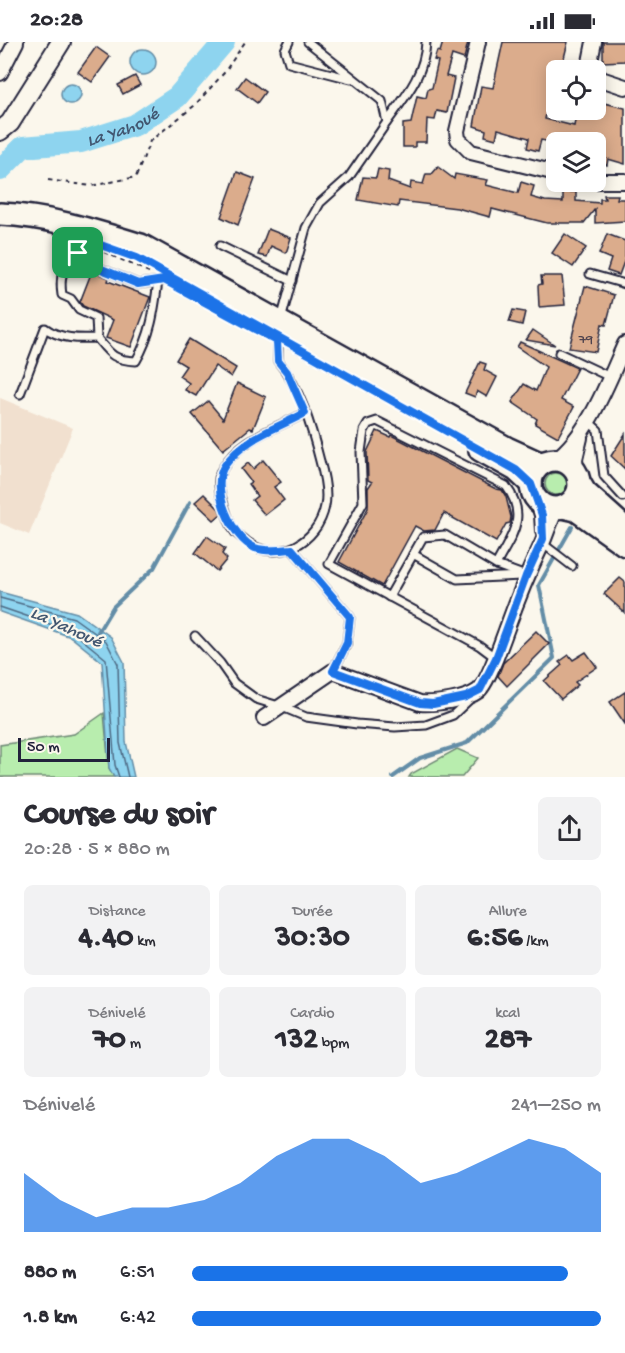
<!DOCTYPE html>
<html lang="fr">
<meta charset="utf-8">
<style>
:root{--surface:#fff;--page:#f2f2f3;--text:#2b2b33;--muted:#7c7c81;--accent:#1a73e8}
body{margin:0;font-family:"Gochi Hand",sans-serif;background:var(--page);color:var(--text);height:100vh;display:flex;flex-direction:column;font-size:22px;white-space:nowrap}
*{box-sizing:border-box;margin:0}
p{font-size:20px;color:var(--muted)}
.icon{flex:none;width:33px;height:33px;fill:none;stroke:currentColor;stroke-width:2;stroke-linecap:round;stroke-linejoin:round}
.map{position:relative;height:735px;overflow:hidden}
.drawer{display:flex;flex-direction:column;background:var(--surface);flex:1}
.drawer>*{flex:none}
.buttons{position:absolute;left:546px;top:18px;display:grid;gap:12px}
.buttons a{display:grid;place-items:center;width:60px;height:60px;border-radius:9px;background:var(--surface);box-shadow:0 3px 15px #0003;font-size:30px}
.scale{position:absolute;left:18px;bottom:15px;width:92px;box-sizing:border-box;padding-left:6px;border:3px solid #22223b;border-top:0;font-size:16px;line-height:21px;white-space:nowrap;color:#22223b;-webkit-text-stroke:4px #fbf7ec;paint-order:stroke}
.pin{position:absolute;display:grid;place-items:center;width:51px;height:51px;color:#fff;margin:-26px;border-radius:12px;box-shadow:0 3px 9px #0006}
.round{display:grid;place-items:center;flex:none;width:63px;height:63px;border-radius:9px;background:var(--page)}
.summary{display:flex;align-items:center;justify-content:space-between;height:102px;padding:0 24px}
h1{font-size:33px;font-weight:800;line-height:45px}
.figures{display:grid;grid-template-columns:repeat(3,1fr);gap:9px;height:102px;padding:6px 24px}
.figures div{display:grid;align-content:center;border-radius:9px;background:var(--page);text-align:center}
.figures b{font-size:30px;font-weight:800}
.figures small{font-size:16px;font-weight:400}
.figures p{font-size:16px}
.chart{height:168px;padding:12px 24px}
.chart p{display:flex;justify-content:space-between}
.chart svg{width:100%;height:108px;margin-top:6px;fill:var(--accent);opacity:.7}
ul{padding:0 24px;list-style:none;font-size:20px}
li{display:grid;grid-template-columns:96px 72px 1fr;align-items:center;height:45px}
li i{height:15px;border-radius:8px;background:var(--accent)}
.status{display:flex;justify-content:space-between;align-items:center;height:42px;padding:0 30px;background:var(--surface);direction:ltr}
.status svg{height:16px;fill:currentColor}
.map>svg:first-child{display:block}
.built{fill:#f1e0cf}
.green{fill:#b8edae;stroke:#6d8874;stroke-width:1.5}
.water{fill:#8ed4ef;stroke:#638da7;stroke-width:1.5}
.lines{fill:none;stroke-linecap:round;stroke-linejoin:round}
.shore{stroke:#4d6983;stroke-width:1.5}
.stream{stroke:#638da7;stroke-width:4}
.river{stroke:#8ed4ef;stroke-width:22}
.building{fill:#dbac8c;stroke:#22223b;stroke-width:1.5}
.service-casing{stroke:#22223b;stroke-width:11}
.minor-casing{stroke:#22223b;stroke-width:18}
.secondary-casing{stroke:#22223b;stroke-width:22}
.primary-casing{stroke:#22223b;stroke-width:26}
.path{stroke:#22223b;stroke-width:2;stroke-dasharray:4.5 4.5;stroke-linecap:butt}
.service{stroke:#fbf7ec;stroke-width:7}
.minor{stroke:#fbf7ec;stroke-width:14}
.secondary{stroke:#fbf7ec;stroke-width:18}
.primary{stroke:#fbf7ec;stroke-width:21}
.route-casing{stroke:#fff;stroke-width:12}
.route{stroke:#1a73e8;stroke-width:8}
.labels{text-anchor:middle;stroke-width:4.5;stroke-linejoin:round;paint-order:stroke}
.number-label{font-size:14px;fill:#50444f}
.water-label{font-size:18px;font-style:italic;fill:#425771;stroke:#fbf7ec}
</style>
<div class="status"><b>20:28</b><svg viewBox="0 0 49 12"><path d="M0 12V9h3v3zM5 12V6h3v6zM10 12V3h3v9zM15 12V0h3v12zM26 1h20v11H26zM47 4h2v5h-2z"/></svg></div>
<div class="map">
<svg width="625" height="735" viewBox="0 0 625 735">
<rect width="100%" height="100%" fill="#fbf7ec"/>
<filter id="ink" filterUnits="userSpaceOnUse"><feTurbulence type="fractalNoise" baseFrequency=".0167" numOctaves="2"/><feDisplacementMap in="SourceGraphic" scale="12" xChannelSelector="R" yChannelSelector="G"/><feConvolveMatrix kernelMatrix="1 2 1 2 8 2 1 2 1" color-interpolation-filters="sRGB"/></filter>
<g filter="url(#ink)">
<!-- built -->
<polygon class="built" points="0,356 73,386 29,493 0,481"/>
<!-- green -->
<g class="green">
<circle cx="556" cy="442" r="11"/>
<polygon points="104,671 109,726 114,735 0,735 0,703 74,692"/>
<polygon points="457,707 478,716 462,735 409,735 411,732"/>
</g>
<!-- water -->
<g class="water">
<circle cx="143" cy="20" r="13"/>
<circle cx="71" cy="52" r="10"/>
<polygon points="0,550 77,571 111,595 124,620 126,700 134,735 114,735 109,726 102,620 71,595 0,570"/>
</g>
<g class="lines">
<!-- shore -->
<g class="shore">
<polyline points="0,556 74,576 106,599 118,622 120,701 128,735"/>
<polyline points="0,565 73,590 106,617 115,723 119,735"/>
</g>
<!-- stream -->
<g class="stream">
<polyline points="98,590 113,565 154,526 190,460"/>
<polyline points="393,735 420,716 467,701 554,616 539,543 572,485"/>
</g>
<!-- river -->
<path class="river" id="s1" d="M0,128L23,105L81,100L135,83L177,55L224,0"/>
</g>
<!-- building -->
<g class="building">
<polygon points="443,0 468,0 464,17 452,13 446,34 454,36 447,71 437,69 435,78 427,77 426,100 415,100 415,105 403,105 403,82 411,81 417,54 426,56 428,47 432,46 438,19 434,18 437,9 440,10"/>
<polygon points="503,0 568,0 561,28 555,29 545,77 574,84 577,68 596,68 596,59 625,66 625,122 608,117 607,123 596,120 596,100 551,100 541,98 538,109 527,106 529,96 498,87 496,97 485,94 486,88 474,84 481,44 493,46"/>
<polygon points="603,0 625,0 625,19 603,20"/>
<polygon points="96,5 110,15 92,40 78,30"/>
<polygon points="135,34 140,43 123,52 118,43"/>
<polygon points="245,35 265,50 257,61 237,46"/>
<polygon points="438,125 454,137 455,132 488,138 486,143 518,151 521,140 534,144 531,155 545,159 563,160 563,150 576,150 576,159 600,161 600,157 605,157 604,153 618,153 617,157 625,157 625,179 595,181 595,167 584,181 547,181 492,167 490,175 457,166 399,159 398,165 358,158 363,135 376,136 378,127 389,129 388,139 410,147 411,140 423,142 426,132 432,132"/>
<polygon points="237,130 255,137 238,183 221,175"/>
<polygon points="268,187 291,196 286,211 271,204 267,215 258,213"/>
<polygon points="565,192 586,206 573,225 552,211"/>
<polygon points="607,192 625,199 625,217 619,233 607,229 611,217 599,212"/>
<polygon points="92,229 109,236 108,239 150,255 131,305 106,296 113,278 83,264 80,260"/>
<polygon points="541,234 562,234 565,263 539,265 538,243 542,242"/>
<polygon points="585,244 614,253 606,283 602,282 596,310 569,306"/>
<polygon points="513,268 525,270 522,283 509,280"/>
<polygon points="533,288 555,303 526,298"/>
<polygon points="189,297 236,326 231,335 215,324 196,354 185,348 189,341 179,334 186,324 176,318"/>
<polygon points="520,300 577,326 561,358 574,365 558,395 535,382 537,377 512,360 524,342 536,349 546,325 517,305"/>
<polygon points="480,320 486,322 484,328 497,335 487,355 477,349 475,355 465,351"/>
<polygon points="237,341 266,355 253,387 250,386 223,408 192,372 208,359 223,377"/>
<polygon points="377,389 390,395 391,393 496,447 502,448 506,455 511,475 510,481 506,482 496,500 444,471 435,488 424,489 415,484 382,544 339,520 368,466 368,446 372,440 368,438 367,410"/>
<polygon points="625,392 625,427 611,414"/>
<polygon points="263,418 281,440 274,445 284,458 265,473 252,458 257,454 248,442 251,440 241,427 248,421 253,427"/>
<polygon points="204,452 219,467 221,472 214,478 195,460"/>
<polygon points="207,494 225,507 222,512 227,517 217,529 195,511"/>
<polygon points="620,536 625,540 625,571 604,552"/>
<polygon points="536,589 549,602 507,644 498,634 503,621"/>
<polygon points="586,610 597,625 575,640 578,643 561,657 544,639 562,623 559,620 569,613 573,618"/>
<polygon points="625,650 625,682 610,660"/>
</g>
<g class="lines">
<!-- service casing -->
<g class="service-casing">
<g id="service">
<polyline points="289,0 285,8 289,21 351,37"/>
<path d="M387,80C405,55 425,32 426,0"/>
<polyline points="67,193 82,219 138,242 175,237"/>
<polyline points="220,204 292,239"/>
<polyline points="590,232 625,242"/>
<polyline points="281,278 306,186 320,161 349,135 387,80 382,59 308,0"/>
<path d="M278,295V319C300,345 312,387 320,419C324,433 328,450 325,464C318,501 277,523 246,499C243,496 238,493 235,490C229,482 226,470 223,460C219,449 216,436 223,426C241,395 276,387 305,371"/>
<path d="M97,296C110,312 113,318 136,319C151,293 154,270 158,239"/>
<polyline points="559,311 610,335"/>
<path d="M20,352L45,286C60,297 79,297 97,296L96,276L79,268L71,257L62,253C59,233 63,224 78,211"/>
<polyline points="588,379 598,388 604,434 623,455"/>
<polyline points="542,501 572,524"/>
<polyline points="292,507 350,575 347,601 333,629"/>
<polyline points="413,512 457,537 521,534"/>
<polyline points="389,555 423,495 445,493 496,523 526,534"/>
<polyline points="195,594 220,621 234,641 256,657 282,665 306,675 357,682 395,685 426,683 453,673 471,656"/>
<path d="M496,616L480,604L329,522L363,461L361,410L364,389L368,382L377,379L506,444C529,475 511,494 496,523"/>
</g>
</g>
<!-- minor casing -->
<g class="minor-casing">
<g id="minor">
<polyline points="478,0 457,89 458,97 471,110 556,131"/>
<polyline points="594,28 590,20 594,0"/>
<polyline points="0,31 16,0"/>
<polyline points="596,31 601,37 625,45"/>
<polyline points="596,139 625,139"/>
<path d="M555,418C588,394 608,340 625,302"/>
<polyline points="576,430 575,417 580,396"/>
<polyline points="537,457 542,473 543,489"/>
<path d="M264,676L333,629L420,661C435,662 466,658 478,649C488,641 502,599 507,586C517,558 528,531 541,504C547,491 550,478 557,466"/>
</g>
</g>
<!-- secondary casing -->
<g class="secondary-casing">
<polyline id="secondary" points="0,89 10,81 61,0"/>
</g>
<!-- primary casing -->
<g class="primary-casing">
<g id="primary">
<path d="M0,172C49,174 95,189 141,203L507,406L542,422"/>
<polyline points="480,408 516,428 531,442"/>
<circle cx="555" cy="442" r="24"/>
<polyline points="579,440 585,450 625,486"/>
<polyline points="563,465 576,468 625,503"/>
</g>
</g>
<!-- path -->
<g class="path">
<polyline points="48,138 91,144 136,135 150,99 194,64 224,31 245,0"/>
<polyline points="104,210 151,231"/>
<polyline points="180,246 270,295"/>
<polyline points="288,305 409,372"/>
</g>
<!-- service -->
<use href="#service" class="service"/>
<!-- minor -->
<use href="#minor" class="minor"/>
<!-- secondary -->
<use href="#secondary" class="secondary"/>
<!-- primary -->
<use href="#primary" class="primary"/>
</g>
</g>
<g class="lines" filter="url(#ink)">
<!-- route casing -->
<g class="route-casing">
<path id="route" d="M67,194L81,196L137,216L516,428L531,442L542,473L543,497L526,534L496,616L480,648L466,655L433,662L420,661L333,629L347,601L350,575L292,507C281,508 267,510 255,506C232,497 209,445 225,423C245,395 276,387 305,371L287,330L278,319L277,299L164,238L138,242L82,219Z"/>
</g>
<!-- route -->
<use href="#route" class="route"/>
</g>
<g class="labels">
<!-- number labels -->
<g class="number-label">
<text x="586" y="301">79</text>
</g>
<!-- water labels -->
<g class="water-label">
<text dy="6" stroke="none"><textPath href="#s1" startOffset="135">La Yahoué</textPath></text>
<text transform="translate(67 584) rotate(24)" y="6">La Yahoué</text>
</g>
</g>
</svg>
<div class="buttons">
<a><svg class="icon" aria-label="locate" viewBox="0 0 24 24"><circle cx="12" cy="12" r="6"/><path d="M12 2v4M12 18v4M2 12h4M18 12h4"/></svg></a>
<a><svg class="icon" aria-label="layers" viewBox="0 0 24 24"><path d="M12 4l9 5-9 5-9-5zM3 14l9 5 9-5"/></svg></a>
</div>
<div class="scale">50 m</div>
<div class="pin" style="left:78px;top:211px;background:#1e9e55"><svg class="icon" aria-label="arrive" viewBox="0 0 24 24"><path d="M6 21V4h12l-3 4 3 4H6"/></svg></div>
</div>
<section class="drawer">
<div class="summary"><div><h1>Course du soir</h1><p>20:28 · 5 × 880 m</p></div><a class="round"><svg class="icon" aria-label="share" viewBox="0 0 24 24"><path d="M12 15V3M7 8l5-5 5 5M5 13v7h14v-7"/></svg></a></div>
<div class="figures">
<div><p>Distance</p><b>4.40<small> km</small></b></div>
<div><p>Durée</p><b>30:30</b></div>
<div><p>Allure</p><b>6:56<small> /km</small></b></div>
</div>
<div class="figures">
<div><p>Dénivelé</p><b>70<small> m</small></b></div>
<div><p>Cardio</p><b>132<small> bpm</small></b></div>
<div><p>kcal</p><b>287</b></div>
</div>
<div class="chart"><p><span>Dénivelé</span>241–250 m</p>
<svg viewBox="0 0 160 44" preserveAspectRatio="none"><path d="M0 44V20L10 31L20 38L30 34L40 34L50 31L60 24L70 13L80 6L90 6L100 13L110 24L120 20L130 13L140 6L150 10L160 20V44z"/></svg>
</div>
<ul>
<li><b>880 m</b>6:51<i style="width:92%"></i></li>
<li><b>1.8 km</b>6:42<i style="width:100%"></i></li>
</ul>
</section>
